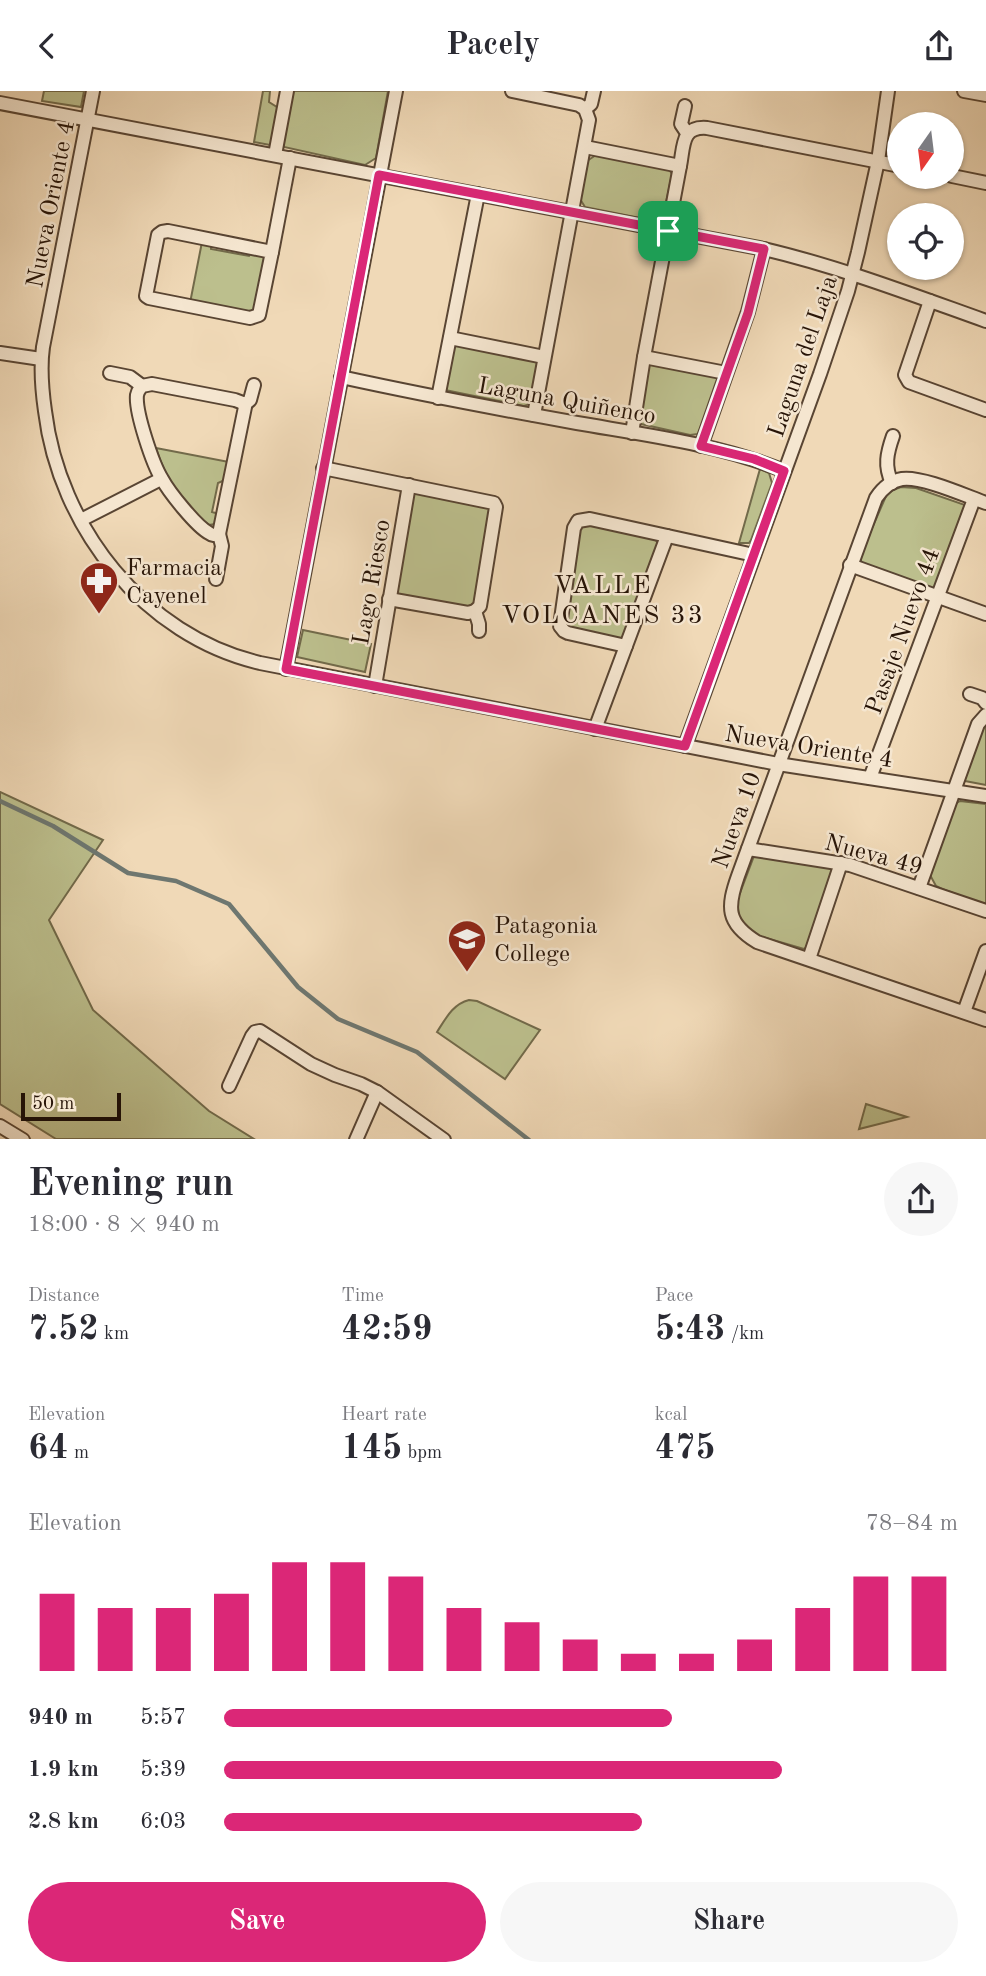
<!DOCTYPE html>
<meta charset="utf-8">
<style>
:root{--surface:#fff;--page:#f7f7f7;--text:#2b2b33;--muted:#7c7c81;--accent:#db2777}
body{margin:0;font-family:"Old Standard TT",serif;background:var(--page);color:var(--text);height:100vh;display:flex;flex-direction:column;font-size:26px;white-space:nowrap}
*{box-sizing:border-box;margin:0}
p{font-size:23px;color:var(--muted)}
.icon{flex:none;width:38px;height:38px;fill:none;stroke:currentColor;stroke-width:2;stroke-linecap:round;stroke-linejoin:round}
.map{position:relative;height:1048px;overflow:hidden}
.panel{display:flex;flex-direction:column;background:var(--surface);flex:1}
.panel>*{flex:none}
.needle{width:46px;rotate:194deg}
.tools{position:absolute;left:887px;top:21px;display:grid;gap:14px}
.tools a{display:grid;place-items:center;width:77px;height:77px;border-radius:50%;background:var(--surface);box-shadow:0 2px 5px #0004;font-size:35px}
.scale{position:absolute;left:21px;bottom:18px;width:100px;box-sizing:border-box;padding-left:7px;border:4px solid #271407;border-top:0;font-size:19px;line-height:24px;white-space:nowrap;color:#271407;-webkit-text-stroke:5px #f5e6d0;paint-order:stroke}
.pin{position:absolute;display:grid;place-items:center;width:60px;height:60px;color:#fff;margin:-30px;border-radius:14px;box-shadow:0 4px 10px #0006}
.round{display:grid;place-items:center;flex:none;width:74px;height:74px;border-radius:37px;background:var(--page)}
.summary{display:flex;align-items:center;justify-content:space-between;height:119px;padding:0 28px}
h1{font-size:38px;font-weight:800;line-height:52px}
.metrics{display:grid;grid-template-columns:repeat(3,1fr);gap:10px;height:119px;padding:7px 28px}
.metrics div{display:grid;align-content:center}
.metrics b{font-size:35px;font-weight:800}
.metrics small{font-size:19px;font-weight:400}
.metrics p{font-size:19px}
.chart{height:196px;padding:14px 28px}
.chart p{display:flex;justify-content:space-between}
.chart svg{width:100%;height:126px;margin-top:7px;stroke:var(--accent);stroke-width:6}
.action{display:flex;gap:14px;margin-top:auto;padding:14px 28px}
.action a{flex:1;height:80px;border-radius:42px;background:var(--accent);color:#fff;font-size:28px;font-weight:800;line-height:80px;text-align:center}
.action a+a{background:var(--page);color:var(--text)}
ul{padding:0 28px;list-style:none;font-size:23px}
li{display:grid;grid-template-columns:112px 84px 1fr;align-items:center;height:52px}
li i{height:18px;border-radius:9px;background:var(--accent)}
header{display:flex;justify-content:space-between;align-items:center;height:91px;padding:0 28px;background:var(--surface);font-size:32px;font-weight:800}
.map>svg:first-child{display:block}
.green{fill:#bcbf8d;stroke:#726a4a;stroke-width:2}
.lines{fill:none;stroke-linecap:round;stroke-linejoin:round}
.stream{stroke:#6e7770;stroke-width:4.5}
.street-casing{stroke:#594533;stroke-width:16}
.street{stroke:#f5e6d0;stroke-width:12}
.route-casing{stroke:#fff;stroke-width:14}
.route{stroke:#db2777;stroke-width:9}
.labels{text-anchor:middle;stroke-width:5;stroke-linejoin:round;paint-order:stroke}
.street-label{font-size:24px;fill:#271407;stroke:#f5e6d0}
.poi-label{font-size:24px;fill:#271407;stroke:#f5e6d0;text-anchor:start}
.neighbourhood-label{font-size:26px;letter-spacing:2px;fill:#271407;stroke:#f5e6d0}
</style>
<header><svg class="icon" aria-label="back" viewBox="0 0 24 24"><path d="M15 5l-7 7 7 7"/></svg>Pacely<svg class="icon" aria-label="share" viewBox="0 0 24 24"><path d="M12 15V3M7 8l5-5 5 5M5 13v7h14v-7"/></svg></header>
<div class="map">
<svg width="986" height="1049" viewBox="0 0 986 1049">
<rect width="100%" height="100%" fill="#f0d9b7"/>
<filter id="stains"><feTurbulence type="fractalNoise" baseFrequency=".00286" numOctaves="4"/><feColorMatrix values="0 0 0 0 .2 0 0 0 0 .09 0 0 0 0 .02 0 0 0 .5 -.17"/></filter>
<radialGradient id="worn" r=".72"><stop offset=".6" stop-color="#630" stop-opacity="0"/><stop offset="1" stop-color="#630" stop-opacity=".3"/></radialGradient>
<!-- green -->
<g class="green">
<polygon points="44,0 84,0 81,16 42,10"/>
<polygon points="263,0 270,0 269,11 280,18 273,53 270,54 254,51"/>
<polygon points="291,0 388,0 376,67 365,74 284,56 283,54"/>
<polygon points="596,64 668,77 672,83 663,126 655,130 585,116 580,108 587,70"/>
<polygon points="202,151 211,153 211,158 249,165 251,161 265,165 254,223 190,212"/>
<polygon points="454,253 538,271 530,311 527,314 524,315 445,299"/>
<polygon points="649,273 717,285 719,288 698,343 690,344 641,333 639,330 647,276"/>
<path d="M156,357L229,371L225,389L218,392L212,421L219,423L215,433L209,434C185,419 164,384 156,357Z"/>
<polygon points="760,378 769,382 772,392 751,449 749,452 739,452"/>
<polygon points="901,396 916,397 965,414 934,499 862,474 860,465 886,405 893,399"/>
<polygon points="415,400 491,415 477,512 469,518 400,505 395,501 412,404"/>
<polygon points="587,433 655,447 658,453 625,547 619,549 565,537 577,438"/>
<polygon points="303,539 371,553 365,581 297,566"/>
<polygon points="986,631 986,694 965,690 963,689 980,639"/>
<polygon points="0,701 103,749 49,829 93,919 209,1020 254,1048 56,1048 0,1013"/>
<polygon points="960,710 986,713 986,814 942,798 936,795 930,784 951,722 955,713"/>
<polygon points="754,765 831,776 833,778 808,855 804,858 759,845 747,837 739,825 737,810"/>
<path d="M469,909L477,910L540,939L505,988L437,941C446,927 453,913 469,909Z"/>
<polygon points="866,1013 907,1026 859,1038"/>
</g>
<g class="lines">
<!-- stream -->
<polyline class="stream" points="0,710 53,735 128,782 176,790 229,813 298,896 338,928 417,961 529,1049"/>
<!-- street casing -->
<g class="street-casing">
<g id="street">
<path d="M93,0L43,256C40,277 42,299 45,320C59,436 144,545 260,572L778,673L986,705"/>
<polyline points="512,0 579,14 585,18 589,29 534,324"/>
<polyline points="964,0 986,4"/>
<path d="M0,12L764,158C840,176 913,204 986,230"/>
<polyline points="685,15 681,33 687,42"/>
<polyline points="585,18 591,13 594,0"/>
<polyline points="585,56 680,75"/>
<polyline points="275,64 287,0"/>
<polyline points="952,85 986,92"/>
<polygon points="168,140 272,161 259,224 250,227 149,207 146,205 158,144 162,141"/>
<polyline points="272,161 290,67"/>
<polyline points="930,210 905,284 909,291 986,319"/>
<polyline points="450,247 544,266"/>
<polyline points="0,262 41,268"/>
<polyline points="644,266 726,282"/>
<polyline points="110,282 130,286 142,295"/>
<path d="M341,286C419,303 498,318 577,332C646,344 719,353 784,380"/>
<path d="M152,293L235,309L243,312L245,316L219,443C215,444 213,445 209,442C196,435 169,401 162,388C153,374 135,321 137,304C138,299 139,299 142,295Z"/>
<polyline points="438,307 478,103"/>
<polyline points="244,314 250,309 254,294"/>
<path d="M632,342L644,266L680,75C684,55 681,35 707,37L900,75"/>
<polyline points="701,355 748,221 764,158"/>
<polyline points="323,377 494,412 496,416 480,515 475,520 479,533 479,540"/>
<path d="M892,392C884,375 887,362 893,345"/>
<path d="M986,412C966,405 922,385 902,388C890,390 882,398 876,407L738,785C727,816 726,832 757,851L986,929"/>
<polyline points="81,429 161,388"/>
<polyline points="850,474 986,523"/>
<polyline points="216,488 222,455 219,443"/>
<polyline points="389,508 468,522 475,520"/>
<polyline points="626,555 568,542 564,540 560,535 574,437 578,430 590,428 754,464"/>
<polyline points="286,578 396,0"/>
<polyline points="375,595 409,394"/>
<polyline points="970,603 982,607 986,612"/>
<polyline points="595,638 667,445"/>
<polyline points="685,655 820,283 848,200 858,161 878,70 888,0"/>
<polyline points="870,687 974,408"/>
<polyline points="748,758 850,774 986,820"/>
<polyline points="919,797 978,633 986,624"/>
<polyline points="809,868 841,772"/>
<polyline points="964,921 986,860"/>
<polyline points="229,995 252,945 255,941 260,940 311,973 335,984 361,993 377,1001 444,1049"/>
<polyline points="0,1035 23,1049"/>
<polyline points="356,1049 377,1001"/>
</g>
</g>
<!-- street -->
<use href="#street" class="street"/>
</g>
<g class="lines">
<!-- route casing -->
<g class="route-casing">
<polygon id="route" points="379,84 764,158 748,222 701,355 754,368 784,380 685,655 286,578"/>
</g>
<!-- route -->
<use href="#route" class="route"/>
</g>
<!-- icons -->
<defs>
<g id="pharmacy-pin" transform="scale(2.0125)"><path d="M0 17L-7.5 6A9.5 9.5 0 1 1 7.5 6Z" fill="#8f2418" stroke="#f5e6d0"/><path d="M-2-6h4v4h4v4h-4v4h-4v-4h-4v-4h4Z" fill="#fff"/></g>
<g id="school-pin" transform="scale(2.0125)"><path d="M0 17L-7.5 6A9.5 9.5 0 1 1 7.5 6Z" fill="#8f2418" stroke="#f5e6d0"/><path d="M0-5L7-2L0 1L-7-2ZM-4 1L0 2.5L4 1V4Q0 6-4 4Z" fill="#fff"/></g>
</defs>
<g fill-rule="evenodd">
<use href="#pharmacy-pin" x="99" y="490"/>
<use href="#school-pin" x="467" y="848"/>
</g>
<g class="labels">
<!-- street labels -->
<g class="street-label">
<text transform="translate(50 113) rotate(-79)" y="8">Nueva Oriente 4</text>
<text transform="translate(802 265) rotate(-71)" y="8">Laguna del Laja</text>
<text transform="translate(567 309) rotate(10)" y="8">Laguna Quiñenco</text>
<text transform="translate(371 491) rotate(-80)" y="8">Lago Riesco</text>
<text transform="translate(902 540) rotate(-70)" y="8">Pasaje Nuevo 44</text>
<text transform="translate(809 655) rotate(9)" y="8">Nueva Oriente 4</text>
<text transform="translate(736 729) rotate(-70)" y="8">Nueva 10</text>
<text transform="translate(874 763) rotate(15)" y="8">Nueva 49</text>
</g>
<!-- poi labels -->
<g class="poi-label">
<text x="126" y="484">Farmacia<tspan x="126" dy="28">Cayenel</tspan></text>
<text x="494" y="842">Patagonia<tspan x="494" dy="28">College</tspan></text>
</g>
<!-- neighbourhood labels -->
<g class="neighbourhood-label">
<text x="603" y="502">VALLE<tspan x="603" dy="30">VOLCANES 33</tspan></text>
</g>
</g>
<rect width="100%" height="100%" filter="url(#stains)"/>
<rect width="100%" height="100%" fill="url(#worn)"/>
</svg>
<div class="tools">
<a><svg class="needle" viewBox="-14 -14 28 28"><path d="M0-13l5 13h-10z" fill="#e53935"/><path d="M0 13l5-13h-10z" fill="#7c7c81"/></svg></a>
<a><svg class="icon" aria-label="locate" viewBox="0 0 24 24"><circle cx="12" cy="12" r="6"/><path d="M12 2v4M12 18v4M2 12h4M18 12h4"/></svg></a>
</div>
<div class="scale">50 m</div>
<div class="pin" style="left:668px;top:140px;background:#1e9e55"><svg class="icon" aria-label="arrive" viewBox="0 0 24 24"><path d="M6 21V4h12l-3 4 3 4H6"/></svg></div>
</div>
<section class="panel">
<div class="summary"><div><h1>Evening run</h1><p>18:00 · 8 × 940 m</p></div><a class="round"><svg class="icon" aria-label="share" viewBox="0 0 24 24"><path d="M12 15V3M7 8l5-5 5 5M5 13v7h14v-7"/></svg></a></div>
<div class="metrics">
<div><p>Distance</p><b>7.52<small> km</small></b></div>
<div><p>Time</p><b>42:59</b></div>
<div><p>Pace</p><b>5:43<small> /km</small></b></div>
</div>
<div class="metrics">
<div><p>Elevation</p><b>64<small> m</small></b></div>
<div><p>Heart rate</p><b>145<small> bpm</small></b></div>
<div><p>kcal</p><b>475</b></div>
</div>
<div class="chart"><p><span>Elevation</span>78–84 m</p>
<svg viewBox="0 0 160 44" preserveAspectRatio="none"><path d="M5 44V17M15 44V22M25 44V22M35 44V17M45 44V6M55 44V6M65 44V11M75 44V22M85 44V27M95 44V33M105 44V38M115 44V38M125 44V33M135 44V22M145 44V11M155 44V11"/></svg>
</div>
<ul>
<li><b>940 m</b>5:57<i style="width:61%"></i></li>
<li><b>1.9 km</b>5:39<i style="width:76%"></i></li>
<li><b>2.8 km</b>6:03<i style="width:57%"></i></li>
</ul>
<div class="action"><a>Save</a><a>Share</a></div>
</section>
